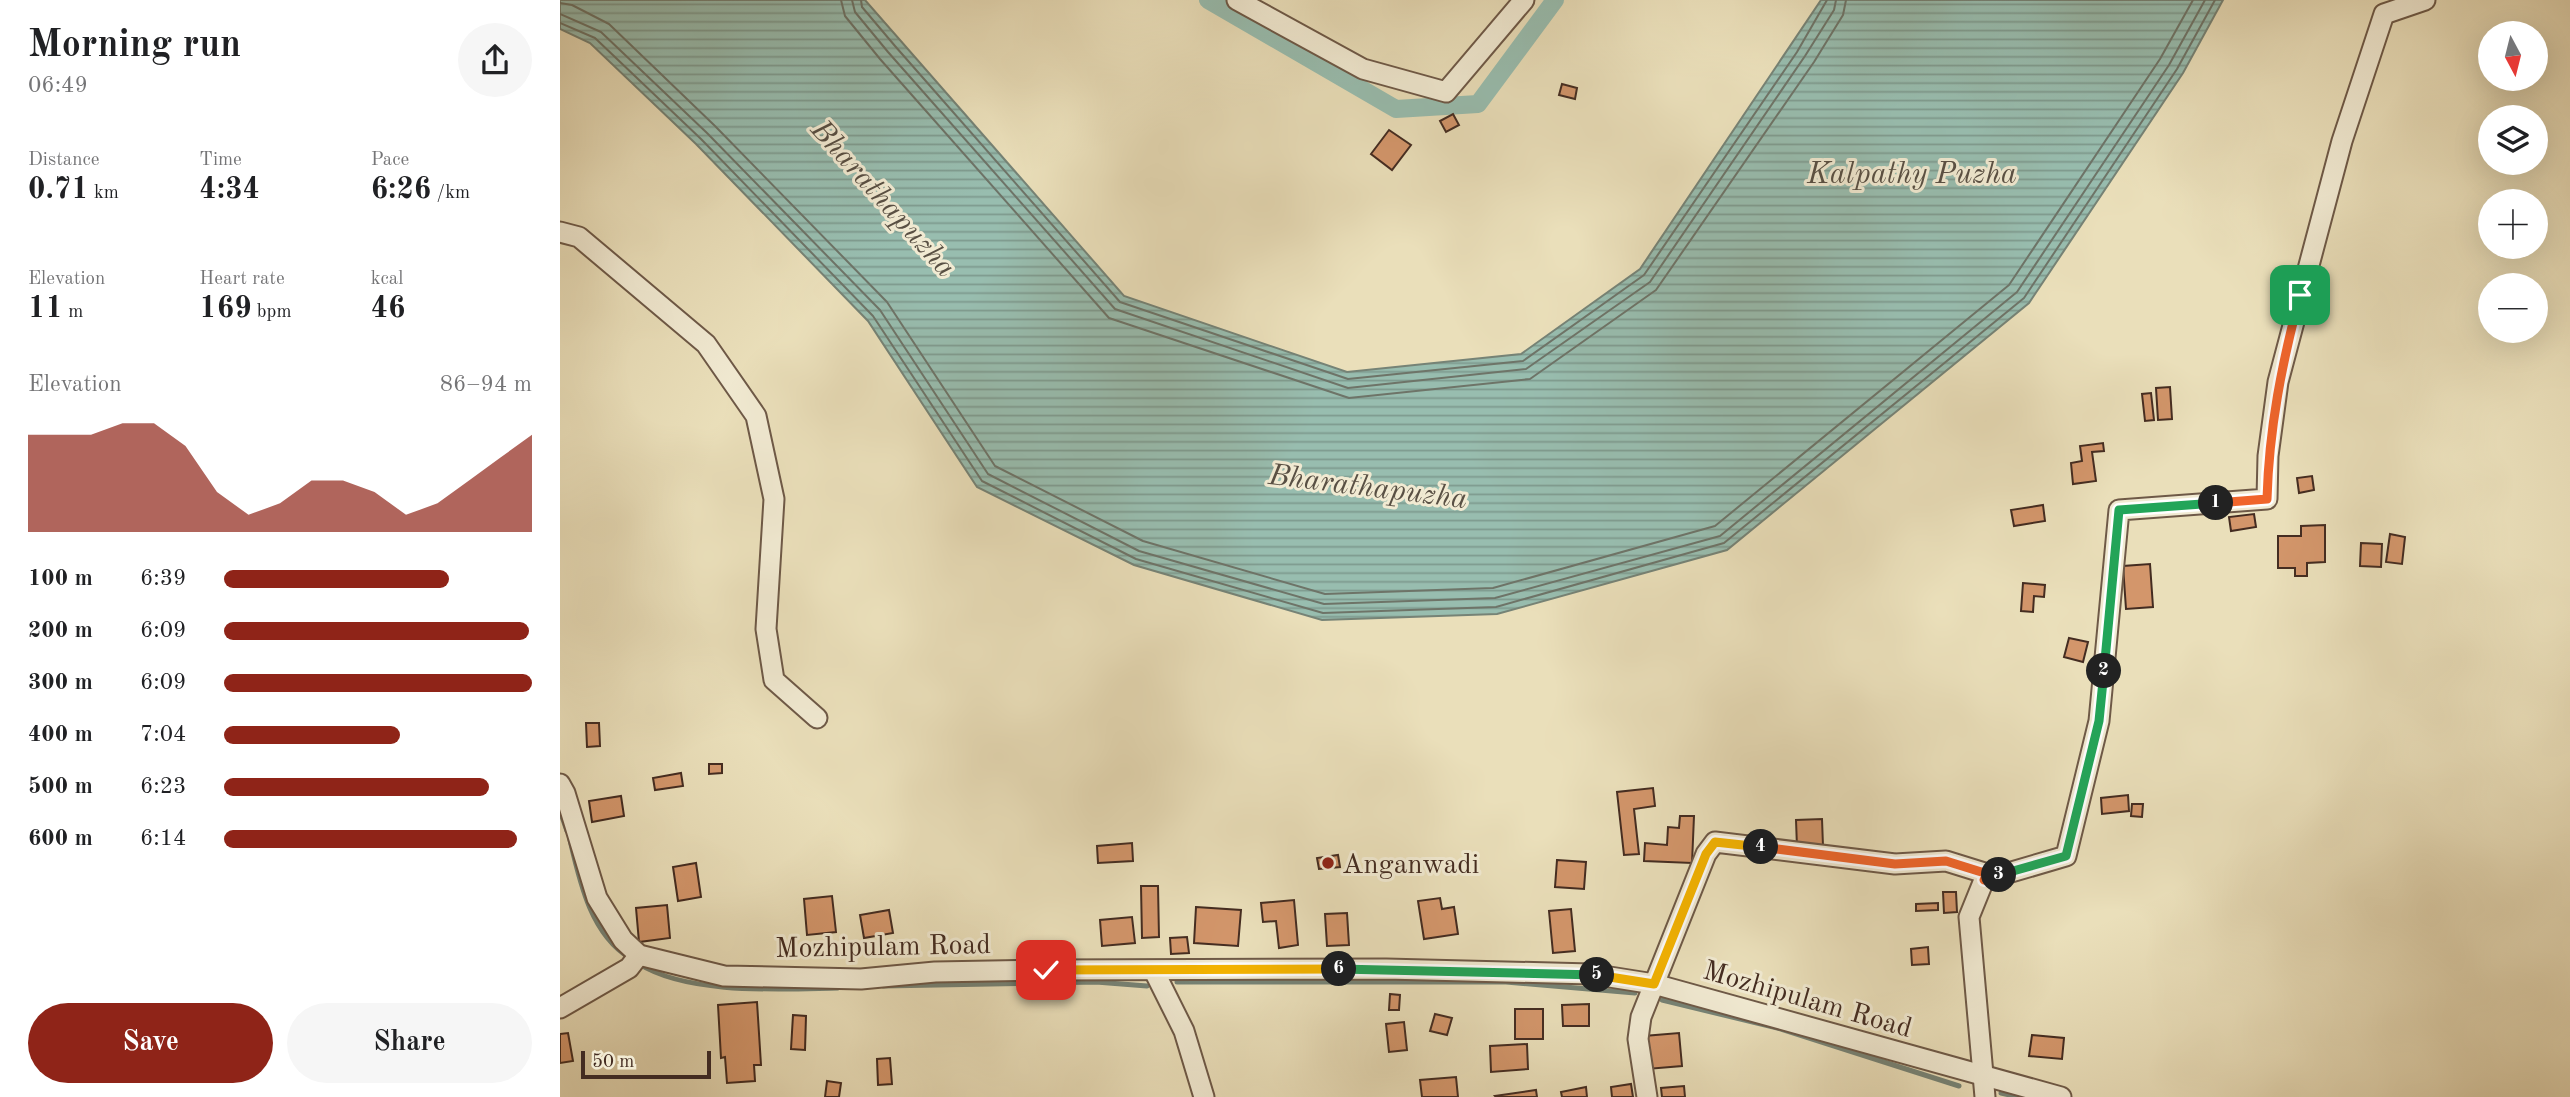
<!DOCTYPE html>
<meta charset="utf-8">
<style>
:root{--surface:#fff;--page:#f6f6f6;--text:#202124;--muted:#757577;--accent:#8f2418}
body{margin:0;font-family:"Old Standard TT",serif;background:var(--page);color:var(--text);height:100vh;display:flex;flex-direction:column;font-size:26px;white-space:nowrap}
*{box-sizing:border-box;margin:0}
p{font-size:23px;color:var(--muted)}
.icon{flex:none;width:38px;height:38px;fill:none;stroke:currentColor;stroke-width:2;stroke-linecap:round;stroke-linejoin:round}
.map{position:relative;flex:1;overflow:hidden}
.side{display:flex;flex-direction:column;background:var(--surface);width:560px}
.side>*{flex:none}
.needle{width:46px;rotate:173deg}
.buttons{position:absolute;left:1918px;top:21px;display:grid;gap:14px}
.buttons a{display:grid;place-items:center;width:70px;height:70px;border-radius:50%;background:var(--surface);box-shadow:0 7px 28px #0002;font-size:35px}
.scale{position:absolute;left:21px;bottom:18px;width:130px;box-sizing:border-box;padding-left:7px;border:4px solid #442c21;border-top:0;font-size:19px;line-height:24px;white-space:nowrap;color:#442c21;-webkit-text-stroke:5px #f1ead2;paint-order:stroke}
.pin{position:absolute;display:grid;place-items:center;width:60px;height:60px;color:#fff;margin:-30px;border-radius:14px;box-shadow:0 4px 10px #0006}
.km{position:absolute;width:35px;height:35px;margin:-18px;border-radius:50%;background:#222;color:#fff;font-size:19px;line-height:35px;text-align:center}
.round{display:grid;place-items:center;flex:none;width:74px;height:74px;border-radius:37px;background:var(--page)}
.headline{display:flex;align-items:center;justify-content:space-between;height:119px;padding:0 28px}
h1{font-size:38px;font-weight:700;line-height:52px}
.metrics{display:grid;grid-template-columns:repeat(3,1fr);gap:10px;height:119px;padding:7px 28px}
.metrics div{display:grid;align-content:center}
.metrics b{font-size:30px;font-weight:700}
.metrics small{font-size:19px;font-weight:400}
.metrics p{font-size:19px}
.chart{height:196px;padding:14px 28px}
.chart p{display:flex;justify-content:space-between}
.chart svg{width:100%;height:126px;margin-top:7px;fill:var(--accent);opacity:.7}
.primary-button{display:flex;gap:14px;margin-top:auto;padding:14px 28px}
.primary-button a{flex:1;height:80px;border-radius:42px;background:var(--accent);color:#fff;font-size:28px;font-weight:700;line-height:80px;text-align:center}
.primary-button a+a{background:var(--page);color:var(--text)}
ul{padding:0 28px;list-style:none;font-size:23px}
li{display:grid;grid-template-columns:112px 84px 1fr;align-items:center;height:52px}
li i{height:18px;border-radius:9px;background:var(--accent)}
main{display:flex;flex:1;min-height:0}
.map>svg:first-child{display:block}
.water{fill:url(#water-rules);stroke:#768376;stroke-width:2}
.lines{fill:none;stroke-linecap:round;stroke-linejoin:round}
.shore{stroke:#6e7468;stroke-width:2}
.stream{stroke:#768376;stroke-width:5}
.canal{stroke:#98bdaf;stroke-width:18}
.building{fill:#d3966b;stroke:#442c21;stroke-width:2}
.street-casing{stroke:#6e5947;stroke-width:23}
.street{stroke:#f1ead2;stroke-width:19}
.split-1-casing{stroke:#fff;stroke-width:14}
.split-2-casing{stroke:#fff;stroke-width:14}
.split-3-casing{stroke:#fff;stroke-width:14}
.split-4-casing{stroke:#fff;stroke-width:14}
.split-5-casing{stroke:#fff;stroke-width:14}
.split-6-casing{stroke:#fff;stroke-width:14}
.split-7-casing{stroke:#fff;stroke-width:14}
.split-1{stroke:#f0652b;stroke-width:9}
.split-2{stroke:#22a559;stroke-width:9}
.split-3{stroke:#22a559;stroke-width:9}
.split-4{stroke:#f0652b;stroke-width:9}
.split-5{stroke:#f5b400;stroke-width:9}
.split-6{stroke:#22a559;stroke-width:9}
.split-7{stroke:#f5b400;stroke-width:9}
.poi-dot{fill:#8f2418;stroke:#f1ead2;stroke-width:2.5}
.labels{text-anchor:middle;stroke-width:6;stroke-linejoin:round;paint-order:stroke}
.poi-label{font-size:28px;fill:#442c21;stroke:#f1ead2;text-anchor:start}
.street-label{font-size:28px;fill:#442c21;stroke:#f1ead2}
.water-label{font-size:30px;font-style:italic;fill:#595044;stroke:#f1ead2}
</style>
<main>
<section class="side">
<div class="headline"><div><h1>Morning run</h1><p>06:49</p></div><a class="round"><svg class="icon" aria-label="share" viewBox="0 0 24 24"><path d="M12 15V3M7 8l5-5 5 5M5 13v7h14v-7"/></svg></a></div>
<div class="metrics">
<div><p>Distance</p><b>0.71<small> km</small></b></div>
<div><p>Time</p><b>4:34</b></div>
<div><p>Pace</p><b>6:26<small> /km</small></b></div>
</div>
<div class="metrics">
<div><p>Elevation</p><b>11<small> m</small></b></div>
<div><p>Heart rate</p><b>169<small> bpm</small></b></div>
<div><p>kcal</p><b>46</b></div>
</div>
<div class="chart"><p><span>Elevation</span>86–94 m</p>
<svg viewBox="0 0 160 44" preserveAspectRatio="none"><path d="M0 44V10L10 10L20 10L30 6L40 6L50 14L60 30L70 38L80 34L90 26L100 26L110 30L120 38L130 34L140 26L150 18L160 10V44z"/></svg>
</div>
<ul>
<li><b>100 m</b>6:39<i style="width:73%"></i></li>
<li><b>200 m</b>6:09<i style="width:99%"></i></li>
<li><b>300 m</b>6:09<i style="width:100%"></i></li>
<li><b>400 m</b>7:04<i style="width:57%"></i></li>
<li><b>500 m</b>6:23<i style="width:86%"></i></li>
<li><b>600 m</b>6:14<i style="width:95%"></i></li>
</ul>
<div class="primary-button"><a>Save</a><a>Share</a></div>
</section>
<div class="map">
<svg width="2010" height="1097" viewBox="0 0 2010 1097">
<defs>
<pattern id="water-rules" width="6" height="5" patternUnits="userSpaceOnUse" patternTransform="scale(1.75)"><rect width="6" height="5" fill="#98bdaf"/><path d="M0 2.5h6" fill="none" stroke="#7e9a8e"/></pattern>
</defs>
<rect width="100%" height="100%" fill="#eadfba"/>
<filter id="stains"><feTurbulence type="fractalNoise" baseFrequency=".00286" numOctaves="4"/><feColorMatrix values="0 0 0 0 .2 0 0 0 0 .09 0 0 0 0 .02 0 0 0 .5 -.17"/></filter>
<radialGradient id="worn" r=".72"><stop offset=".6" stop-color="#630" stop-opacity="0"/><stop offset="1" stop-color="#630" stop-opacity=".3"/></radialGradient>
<!-- water -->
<polygon class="water" points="0,0 305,0 564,296 787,372 961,354 1080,269 1261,0 1663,0 1623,73 1469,303 1167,550 937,614 762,620 574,565 417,487 308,321 136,144 30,43 0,29"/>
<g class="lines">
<!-- shore -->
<g class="shore">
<polyline points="281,0 285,16 320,59 549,318 789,398 970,379 1096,290 1254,62 1283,15 1286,0"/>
<polyline points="292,0 295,12 328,52 555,309 788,388 966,369 1090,282 1245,56 1274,10 1276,0"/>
<polyline points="301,0 302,7 335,46 560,302 788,379 963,361 1084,275 1237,52 1267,0"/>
<polyline points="0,3 12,5 49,24 155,126 327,302 435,466 583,541 765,594 933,588 1155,526 1449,285 1600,59 1633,0"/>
<polyline points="0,14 41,32 147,133 320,310 428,474 579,551 764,604 935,598 1160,536 1457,292 1609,65 1645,0"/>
<polyline points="0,23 35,38 141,139 313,316 422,481 576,559 763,613 936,607 1164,543 1464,298 1617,69 1655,0"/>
</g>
<!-- stream -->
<g class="stream">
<polyline points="0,811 7,831"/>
<path d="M10,840C20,883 31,934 70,958"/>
<path d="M79,964C129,995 220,989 278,988"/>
<polyline points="617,982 946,982 1075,993"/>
<polyline points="323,986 536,982 587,986"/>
<polyline points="1102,1000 1221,1029 1399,1086"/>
<polyline points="1441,1093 1458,1097"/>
</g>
<!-- canal -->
<polyline class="canal" points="648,0 836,109 918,104 995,0"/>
</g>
<!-- building -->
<g class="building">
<polygon points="1002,84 1017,88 1015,99 999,95"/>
<polygon points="893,114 899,125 886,132 880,121"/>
<polygon points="829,130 851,145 832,170 811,154"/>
<polygon points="1610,387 1612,419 1598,420 1596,388"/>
<polygon points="1591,393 1594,420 1585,421 1582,394"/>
<polygon points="1543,443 1544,451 1532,452 1536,481 1513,484 1511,463 1522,461 1520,446"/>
<polygon points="1752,476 1754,490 1739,493 1737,478"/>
<polygon points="1483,505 1485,521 1454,526 1451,510"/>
<polygon points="1694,514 1696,527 1671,531 1669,517"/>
<polygon points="1765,525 1765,562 1747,563 1747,576 1735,576 1735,568 1718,568 1718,536 1741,536 1741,526"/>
<polygon points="1830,534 1845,537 1842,564 1826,562"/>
<polygon points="1801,543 1822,544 1821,567 1800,566"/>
<polygon points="1590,564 1593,607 1566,609 1563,566"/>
<polygon points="1463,583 1485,585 1484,597 1474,596 1473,612 1461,611"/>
<polygon points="1509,638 1528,642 1523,662 1504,657"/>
<polygon points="26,723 39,723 40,746 27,747"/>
<polygon points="149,764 162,764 162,773 149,774"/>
<polygon points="121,773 123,786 95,790 93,778"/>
<polygon points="1093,788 1095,806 1074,809 1079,854 1064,855 1057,792"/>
<polygon points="1568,795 1569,811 1542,814 1541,798"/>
<polygon points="61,796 64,816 32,822 29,801"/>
<polygon points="1572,804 1583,804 1582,817 1571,816"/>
<polygon points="1120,816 1134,816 1132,863 1084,861 1085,843 1107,845 1108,827 1119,828"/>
<polygon points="1262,819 1263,846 1237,847 1236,820"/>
<polygon points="572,843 573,861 538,863 537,846"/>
<polygon points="778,855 780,867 759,869 757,858"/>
<polygon points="997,860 1026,862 1024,889 995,887"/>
<polygon points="136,863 141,897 118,901 113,867"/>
<polygon points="581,886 598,886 599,937 582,938"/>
<polygon points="1383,892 1396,892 1397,912 1384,913"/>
<polygon points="272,896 276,932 247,935 244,899"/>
<polygon points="880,898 882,909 894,907 898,934 864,939 858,901"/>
<polygon points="734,900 738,945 719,948 716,921 703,922 701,903"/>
<polygon points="1378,903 1378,910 1356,911 1356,904"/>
<polygon points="107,905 110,938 79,942 76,908"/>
<polygon points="636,907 681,910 678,946 634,943"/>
<polygon points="1011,909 1015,951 993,953 989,911"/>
<polygon points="329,910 333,933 304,938 300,915"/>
<polygon points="787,913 789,945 767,946 765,914"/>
<polygon points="572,917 575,943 542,946 540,920"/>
<polygon points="627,937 629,953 611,954 610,938"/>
<polygon points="1368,947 1369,964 1352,965 1351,949"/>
<polygon points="830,994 840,995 839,1010 829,1010"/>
<polygon points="197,1002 201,1065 194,1065 195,1081 167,1083 165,1057 161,1058 158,1005"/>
<polygon points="1029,1004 1029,1026 1003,1026 1002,1005"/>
<rect x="955" y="1009" width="28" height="30"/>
<polygon points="875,1014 892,1018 887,1035 870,1031"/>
<polygon points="233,1015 246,1016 245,1050 231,1049"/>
<polygon points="844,1022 847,1050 829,1052 826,1024"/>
<polygon points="8,1033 13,1061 0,1063 0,1034"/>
<polygon points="1119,1033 1122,1066 1087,1069 1084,1036"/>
<polygon points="1472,1035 1504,1038 1502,1059 1469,1056"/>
<polygon points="967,1044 968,1069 931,1072 930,1046"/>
<polygon points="330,1058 332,1084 318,1085 317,1059"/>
<polygon points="896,1077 898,1097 862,1097 860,1080"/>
<polygon points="267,1081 281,1083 279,1097 265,1097"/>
<polygon points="1071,1084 1073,1097 1052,1097 1051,1087"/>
<polygon points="1124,1086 1125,1097 1102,1097 1101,1088"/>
<polygon points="1026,1087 1027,1097 1002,1097 1001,1092"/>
<polygon points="976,1090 977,1097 936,1097 935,1096"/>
</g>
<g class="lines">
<!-- street casing -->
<g class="street-casing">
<g id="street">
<polyline points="677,0 803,69 886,92 964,0"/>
<polyline points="0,232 19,237 146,344 196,416 214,499 206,629 214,680 257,718"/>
<polyline points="0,784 5,793 37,898 63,940 79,955 164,976 301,979 375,972 486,970 826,969 1031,974 1094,984 1501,1097"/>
<polyline points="594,971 624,1031 644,1097"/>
<polyline points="0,1008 69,968 79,955"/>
<polyline points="1087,1097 1078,1039 1081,1017 1146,854 1155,842 1335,864 1386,861 1431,875 1425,879"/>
<polyline points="1425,1097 1409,917 1424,880 1506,856 1539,721 1559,510 1707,499 1708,456 1718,382 1782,141 1824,14 1865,0"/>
</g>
</g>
<!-- street -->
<use href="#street" class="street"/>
</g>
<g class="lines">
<!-- split-1 casing -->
<g class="split-1-casing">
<path id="split-1" d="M1656,503L1707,499C1709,428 1722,363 1740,295"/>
</g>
<!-- split-2 casing -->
<g class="split-2-casing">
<polyline id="split-2" points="1544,671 1559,510 1656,503"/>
</g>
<!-- split-3 casing -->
<g class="split-3-casing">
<polyline id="split-3" points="1439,875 1506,856 1539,721 1544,671"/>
</g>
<!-- split-4 casing -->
<g class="split-4-casing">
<polyline id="split-4" points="1201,847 1335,864 1386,861 1431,875 1424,880 1439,875"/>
</g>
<!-- split-5 casing -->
<g class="split-5-casing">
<polyline id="split-5" points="1037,975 1094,984 1146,854 1155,842 1201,847"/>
</g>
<!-- split-6 casing -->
<g class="split-6-casing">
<polyline id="split-6" points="779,969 1037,975"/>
</g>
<!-- split-7 casing -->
<g class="split-7-casing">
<polyline id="split-7" points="486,970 779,969"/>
</g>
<!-- split-1 -->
<use href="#split-1" class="split-1"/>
<!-- split-2 -->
<use href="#split-2" class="split-2"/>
<!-- split-3 -->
<use href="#split-3" class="split-3"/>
<!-- split-4 -->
<use href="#split-4" class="split-4"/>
<!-- split-5 -->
<use href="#split-5" class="split-5"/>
<!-- split-6 -->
<use href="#split-6" class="split-6"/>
<!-- split-7 -->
<use href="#split-7" class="split-7"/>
</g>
<!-- markers -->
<circle class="poi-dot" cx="768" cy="863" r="7"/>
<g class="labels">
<!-- poi labels -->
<g class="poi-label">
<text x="782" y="873">Anganwadi</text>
</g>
<!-- street labels -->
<g class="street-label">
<text transform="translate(323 945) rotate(-1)" y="10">Mozhipulam Road</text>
<text transform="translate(1248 998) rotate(16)" y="10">Mozhipulam Road</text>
</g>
<!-- water labels -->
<g class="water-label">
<text x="1352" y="183">Kalpathy Puzha</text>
<text transform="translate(324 198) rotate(48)" y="10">Bharathapuzha</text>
<text transform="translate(808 486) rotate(7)" y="10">Bharathapuzha</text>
</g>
</g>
<rect width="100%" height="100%" filter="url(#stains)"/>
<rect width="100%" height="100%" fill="url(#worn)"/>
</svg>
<div class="buttons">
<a><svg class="needle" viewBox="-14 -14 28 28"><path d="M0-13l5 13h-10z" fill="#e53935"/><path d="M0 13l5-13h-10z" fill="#757577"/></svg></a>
<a><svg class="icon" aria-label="layers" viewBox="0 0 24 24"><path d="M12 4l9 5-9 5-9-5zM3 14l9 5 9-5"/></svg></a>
<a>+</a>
<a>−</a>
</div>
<div class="scale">50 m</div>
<div class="pin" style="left:1740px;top:295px;background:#1e9e55"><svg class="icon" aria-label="arrive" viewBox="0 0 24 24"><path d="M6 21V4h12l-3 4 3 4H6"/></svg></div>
<div class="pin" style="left:486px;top:970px;background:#d93025"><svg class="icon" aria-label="check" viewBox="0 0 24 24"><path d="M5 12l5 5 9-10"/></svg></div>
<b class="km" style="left:1656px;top:503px">1</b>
<b class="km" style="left:1544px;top:671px">2</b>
<b class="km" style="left:1439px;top:875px">3</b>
<b class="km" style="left:1201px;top:847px">4</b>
<b class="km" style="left:1037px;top:975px">5</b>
<b class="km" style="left:779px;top:969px">6</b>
</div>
</main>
